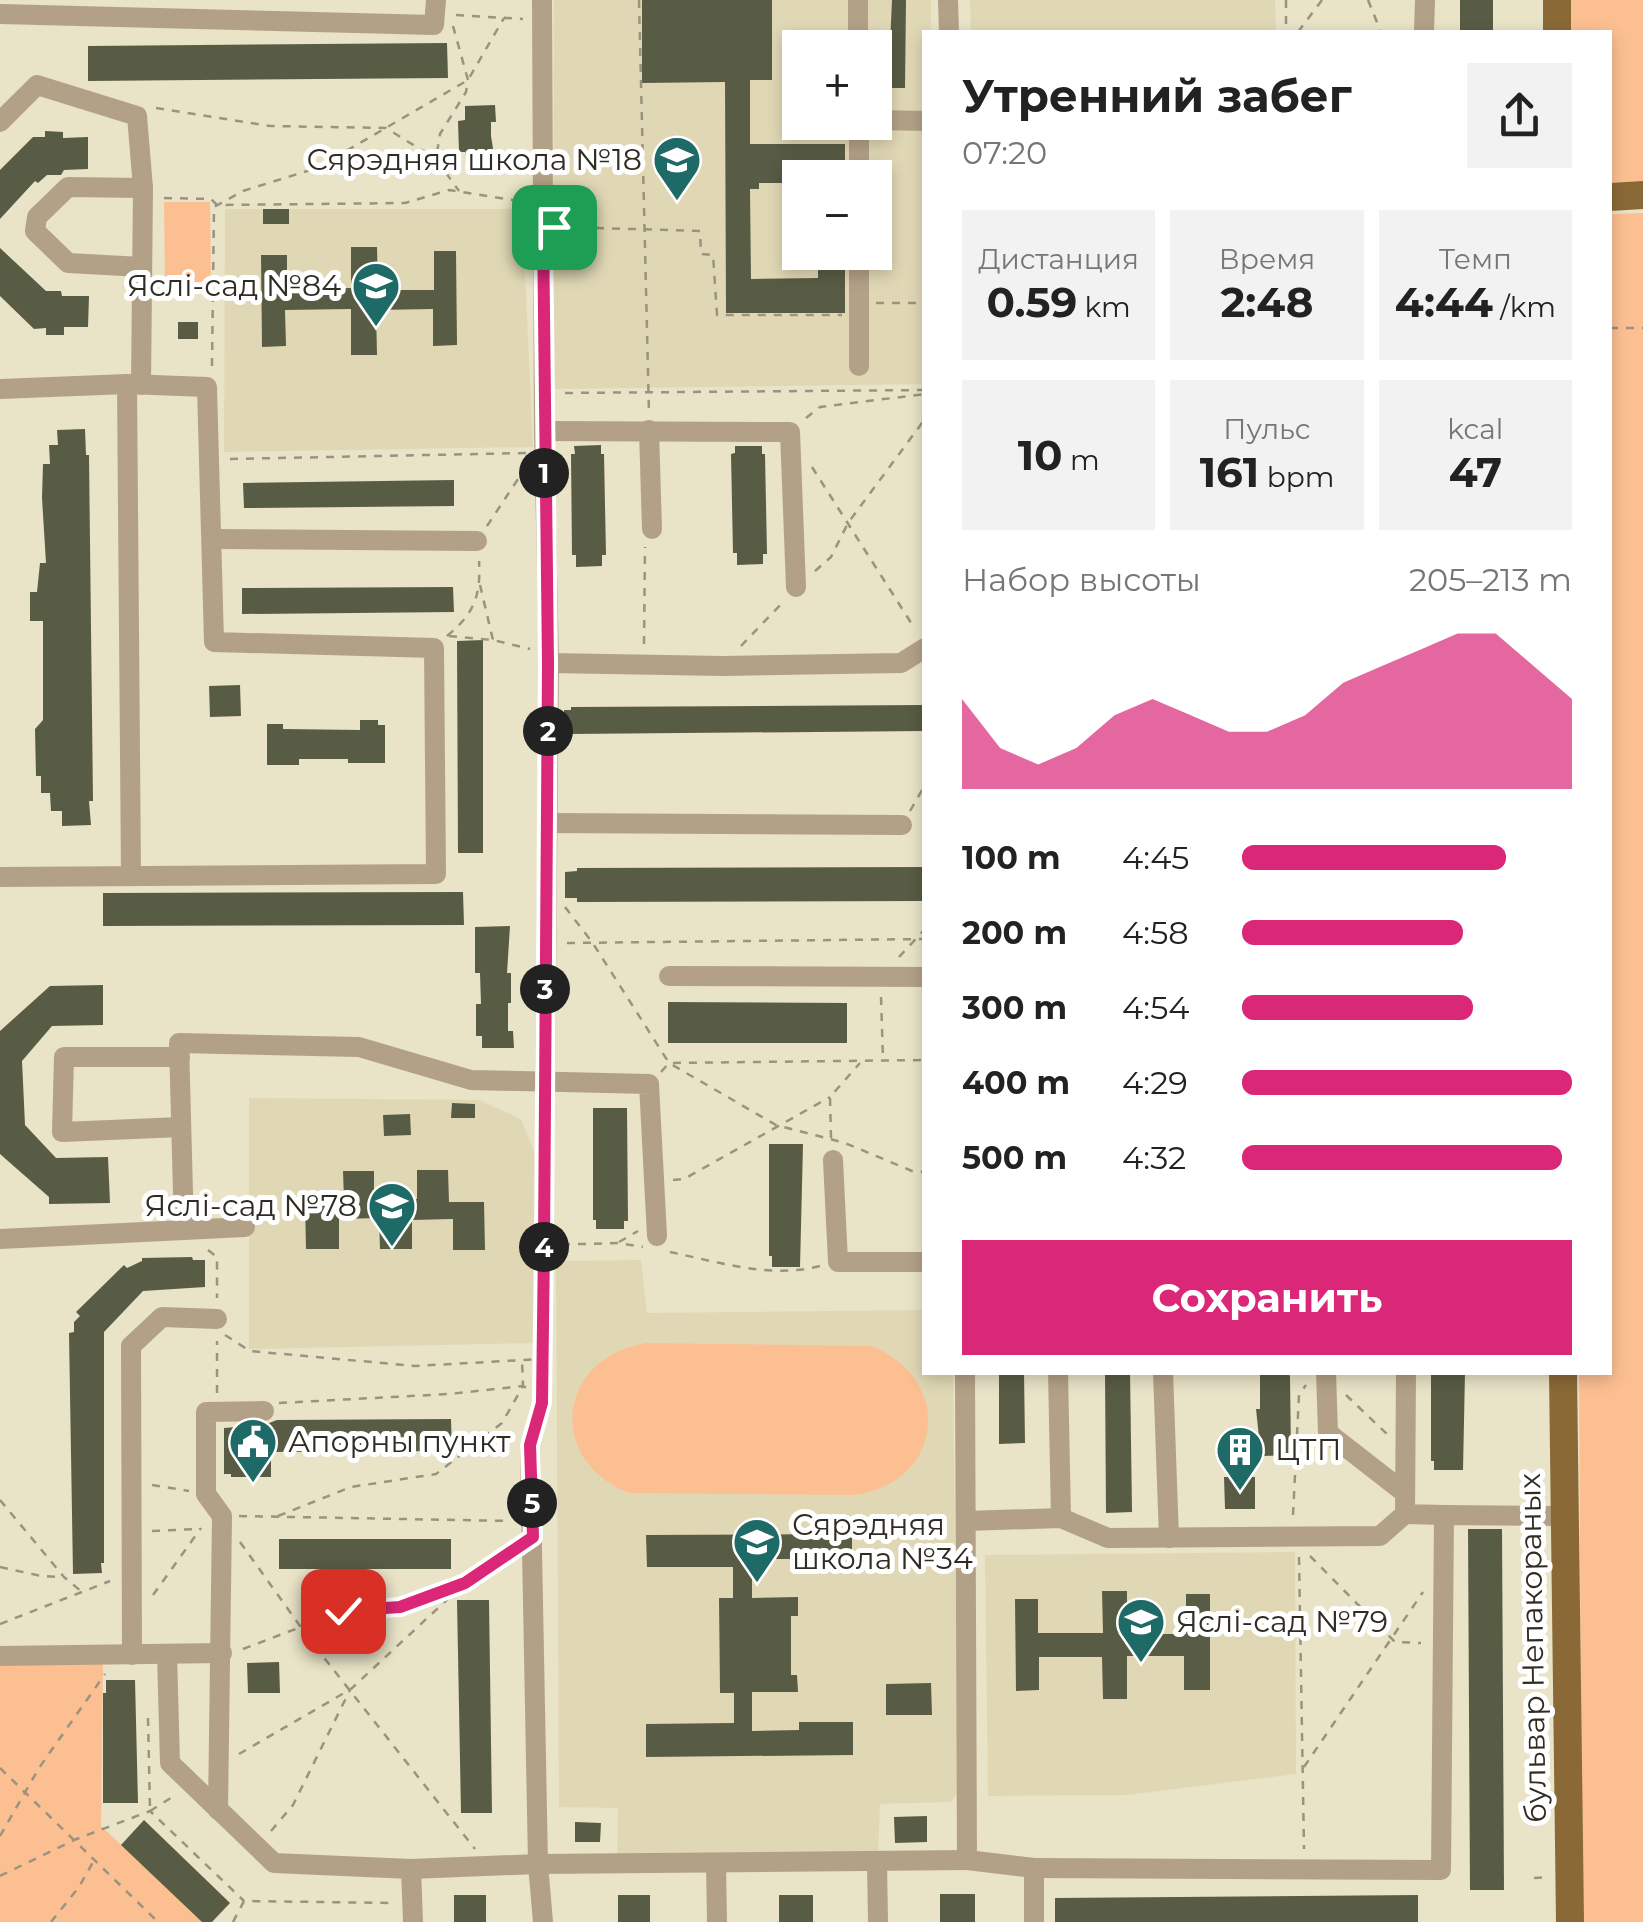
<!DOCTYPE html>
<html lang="ru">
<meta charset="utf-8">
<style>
:root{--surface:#fff;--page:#f2f2f2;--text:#222;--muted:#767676;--accent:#db2777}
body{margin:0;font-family:Montserrat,sans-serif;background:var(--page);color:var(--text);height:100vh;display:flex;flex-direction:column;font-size:38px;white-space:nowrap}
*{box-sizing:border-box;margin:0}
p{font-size:32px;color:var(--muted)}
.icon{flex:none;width:55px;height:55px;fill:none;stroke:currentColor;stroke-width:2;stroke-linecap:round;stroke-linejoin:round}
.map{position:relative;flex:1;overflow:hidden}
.details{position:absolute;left:922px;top:30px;width:690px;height:1345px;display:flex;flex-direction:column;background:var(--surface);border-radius:0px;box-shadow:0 5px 15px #0003}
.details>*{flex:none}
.fabs{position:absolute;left:782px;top:30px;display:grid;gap:20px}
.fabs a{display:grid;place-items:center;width:110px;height:110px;border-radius:0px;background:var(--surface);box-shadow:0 5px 15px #0003;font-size:50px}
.pin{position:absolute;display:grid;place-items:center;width:85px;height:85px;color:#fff;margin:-42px;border-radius:20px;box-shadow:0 5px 15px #0006}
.km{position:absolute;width:50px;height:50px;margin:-25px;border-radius:50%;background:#222;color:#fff;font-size:28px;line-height:50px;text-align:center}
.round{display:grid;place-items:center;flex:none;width:105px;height:105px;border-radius:0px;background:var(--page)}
.headline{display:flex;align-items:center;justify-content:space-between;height:170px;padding:0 40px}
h1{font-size:45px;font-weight:700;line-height:75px}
.metrics{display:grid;grid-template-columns:repeat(3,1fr);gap:15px;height:170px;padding:10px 40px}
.metrics div{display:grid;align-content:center;border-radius:0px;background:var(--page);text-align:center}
.metrics b{font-size:42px;font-weight:700}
.metrics small{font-size:28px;font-weight:400}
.metrics p{font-size:28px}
.chart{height:280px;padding:20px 40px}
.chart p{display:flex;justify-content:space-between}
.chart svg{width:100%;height:180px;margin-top:10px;fill:var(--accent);opacity:.7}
.action{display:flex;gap:20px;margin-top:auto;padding:20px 40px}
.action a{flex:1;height:115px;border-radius:0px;background:var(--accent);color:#fff;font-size:40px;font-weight:700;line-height:115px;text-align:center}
ul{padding:0 40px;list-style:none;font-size:32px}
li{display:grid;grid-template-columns:160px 120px 1fr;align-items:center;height:75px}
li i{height:25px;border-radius:12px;background:var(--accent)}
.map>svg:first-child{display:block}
.built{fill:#e0d8b5;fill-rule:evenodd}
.green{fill:#fcbf92}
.building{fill:#595c44}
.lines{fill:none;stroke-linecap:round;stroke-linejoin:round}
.path{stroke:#999480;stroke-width:2.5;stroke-dasharray:8 8;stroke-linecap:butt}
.minor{stroke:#b3a187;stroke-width:20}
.major{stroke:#8a6937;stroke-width:28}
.route-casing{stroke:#fff;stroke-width:20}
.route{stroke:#db2777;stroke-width:12}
.labels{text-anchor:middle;stroke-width:10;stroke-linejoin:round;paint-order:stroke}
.poi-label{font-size:30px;fill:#2f2c22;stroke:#fff;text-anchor:start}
.street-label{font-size:30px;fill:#2f2c22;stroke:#fff}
</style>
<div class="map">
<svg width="1643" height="1922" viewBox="0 0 1643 1922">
<rect width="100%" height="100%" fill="#e9e3c7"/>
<!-- built -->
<g class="built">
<path d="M554,0H931V32H925V384L553,389ZM800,48H875V122H800ZM800,178H875V252H800Z"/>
<polygon points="970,0 1275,0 1276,32 971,32"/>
<polygon points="225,209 522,209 533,447 224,452"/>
<polygon points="249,1098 479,1100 521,1119 536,1156 534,1343 249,1349"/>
<polygon points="641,1260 647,1313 925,1310 925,1372 953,1373 958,1792 951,1802 880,1804 878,1856 617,1857 618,1808 559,1807 556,1261"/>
<polygon points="1295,1552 1296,1774 1127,1795 988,1796 985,1555"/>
</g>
<!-- green -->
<g class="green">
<polygon points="1569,0 1643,0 1643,181 1610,183 1610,32 1570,32"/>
<polygon points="164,202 210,202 211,283 165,283"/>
<polygon points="1643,213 1643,1922 1582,1922 1579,1373 1610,1372 1610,214"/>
<path d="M647,1343L871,1346C955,1379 944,1483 854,1495L629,1493C545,1460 557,1356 647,1343Z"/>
<polygon points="103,1663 101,1826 203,1922 0,1922 0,1664"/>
</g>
<!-- building -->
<g class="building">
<polygon points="642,0 772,0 772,80 750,80 750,144 845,144 845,178 800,178 800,183 759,183 759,189 750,189 751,279 818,278 818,252 845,252 845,313 726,313 725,82 642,83"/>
<polygon points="892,0 906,0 905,88 888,88"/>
<rect x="1460" y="0" width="33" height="32"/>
<polygon points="447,43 448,78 88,81 88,46"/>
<polygon points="495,105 496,122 491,122 491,136 496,167 466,168 465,152 459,152 458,121 465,120 465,106"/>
<polygon points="45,131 63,132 63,138 88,137 88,169 64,170 61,175 47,175 38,183 35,181 0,219 0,170 33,137 45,137"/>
<rect x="263" y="209" width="26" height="15"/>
<polygon points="351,247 377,247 378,290 434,290 434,251 456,251 457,345 433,346 433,309 376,310 377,355 351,355 351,309 285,310 286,346 262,347 261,255 287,255 287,289 351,288"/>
<polygon points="0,248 46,291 61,291 62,296 89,296 88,327 64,327 64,335 46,335 46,328 34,329 0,296"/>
<rect x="178" y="322" width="20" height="17"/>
<polygon points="85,429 86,455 89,455 93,801 89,801 91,825 62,826 62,811 51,811 50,793 41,793 41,776 36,776 35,729 43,720 43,621 30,621 30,592 37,592 40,563 46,563 42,498 43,464 50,464 49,445 58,445 57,430"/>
<polygon points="601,445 601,454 604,454 606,555 602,555 602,566 576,567 576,555 572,555 571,454 575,454 574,446"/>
<polygon points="735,446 762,446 762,454 765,454 767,554 763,554 763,564 737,565 737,553 733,553 731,454 735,453"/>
<polygon points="454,480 454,506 244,508 243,483"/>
<polygon points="453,587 454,612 242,614 242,588"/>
<polygon points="483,640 483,853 458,853 457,641"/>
<polygon points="240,685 241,716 210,717 209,686"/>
<polygon points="924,705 925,731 571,734 571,730 564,730 564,710 571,710 571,707"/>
<polygon points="360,720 378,720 378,725 385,725 385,763 348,763 348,759 299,759 299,765 267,765 267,724 283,724 283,729 360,730"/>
<polygon points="925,867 925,901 577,902 577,898 565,898 565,872 577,871 577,868"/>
<polygon points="463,892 464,925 103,926 103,893"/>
<polygon points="510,926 507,973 511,973 511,1003 508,1003 508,1031 513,1031 514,1048 482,1048 482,1036 476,1036 476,1004 481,1004 480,973 475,973 475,927"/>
<polygon points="103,985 103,1025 52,1026 22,1061 25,1125 56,1158 108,1157 110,1203 49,1204 49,1197 0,1154 0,1031 50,986"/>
<polygon points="668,1002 847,1003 847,1043 668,1043"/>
<polygon points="452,1103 475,1104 475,1118 451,1118"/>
<polygon points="593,1108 627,1108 628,1221 624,1221 624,1229 596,1229 596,1220 593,1220"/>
<polygon points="410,1114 411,1135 384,1136 383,1115"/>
<polygon points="769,1144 803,1144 800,1267 772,1267 772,1256 769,1256"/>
<polygon points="417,1170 448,1170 449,1202 484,1202 485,1250 453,1250 453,1219 412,1220 412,1249 380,1249 379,1218 339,1219 339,1249 306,1249 305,1201 344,1201 343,1171 374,1171 374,1200 417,1199"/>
<polygon points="192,1257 193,1260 205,1260 205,1287 143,1291 104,1332 104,1563 101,1563 102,1573 73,1574 69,1333 74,1332 74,1322 80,1316 76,1312 124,1265 127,1268 142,1261 142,1258"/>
<polygon points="999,1372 1024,1372 1025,1443 999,1444"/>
<polygon points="1105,1372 1130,1372 1132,1512 1106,1513"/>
<polygon points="1260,1372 1287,1372 1290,1376 1291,1455 1261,1456 1256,1409 1260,1409"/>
<polygon points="1431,1372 1465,1372 1463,1470 1434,1470 1434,1461 1431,1461"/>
<polygon points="451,1419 452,1451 271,1452 271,1477 231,1477 231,1474 224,1474 224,1428 264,1425 277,1420"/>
<polygon points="1224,1477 1255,1477 1255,1509 1225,1509"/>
<polygon points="1468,1529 1502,1529 1504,1890 1470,1890"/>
<polygon points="852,1534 852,1559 752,1559 752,1598 798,1597 798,1616 791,1616 791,1675 797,1675 798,1692 752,1692 752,1731 799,1730 799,1722 853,1722 853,1755 646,1757 646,1724 734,1723 734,1693 720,1693 719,1598 733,1598 733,1567 647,1567 646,1535"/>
<rect x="279" y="1539" width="172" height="30"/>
<polygon points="1102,1591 1127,1591 1127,1634 1186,1634 1186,1594 1210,1594 1210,1690 1184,1690 1184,1656 1127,1656 1127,1699 1103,1699 1102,1657 1039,1657 1039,1690 1016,1691 1015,1599 1038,1599 1038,1633 1103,1633"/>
<polygon points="457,1600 489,1600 492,1813 461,1813"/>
<polygon points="279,1662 280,1693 248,1693 247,1663"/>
<polygon points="106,1680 135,1680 138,1803 103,1803 103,1693 106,1693"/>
<polygon points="931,1683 932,1715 886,1715 886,1684"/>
<polygon points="927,1816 927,1842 895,1843 894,1817"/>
<polygon points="144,1820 230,1903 212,1922 202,1922 121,1845"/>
<polygon points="575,1822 601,1823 600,1842 575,1842"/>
<rect x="940" y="1894" width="35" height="28"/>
<rect x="454" y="1895" width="32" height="27"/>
<rect x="618" y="1895" width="32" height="27"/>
<rect x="779" y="1895" width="34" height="27"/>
<polygon points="1418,1895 1418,1922 1055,1922 1055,1898"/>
</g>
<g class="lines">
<!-- path -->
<g class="path">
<polyline points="639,0 649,413"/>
<polyline points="1286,0 1286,32"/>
<polyline points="1368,0 1381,32"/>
<polyline points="456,15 523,19"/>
<polyline points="453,26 468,80 466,92 440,134 436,159 459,191"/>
<polyline points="1298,32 1322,0"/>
<polyline points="156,108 270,126 386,128 436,159"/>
<polyline points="164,198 211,199 217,205 405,203 449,190 526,202"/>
<polyline points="564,227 700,231 701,254 713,255 717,315 842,315"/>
<polyline points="876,303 925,303"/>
<polyline points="1610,328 1643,328"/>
<polyline points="212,366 214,207 243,191 317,168 468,80 504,18"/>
<polyline points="565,393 925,390"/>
<polyline points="806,418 820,407 925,394"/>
<polyline points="230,459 527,453"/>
<polyline points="812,467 915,629"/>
<polyline points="487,526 524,470"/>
<polyline points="815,571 831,557 848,523 925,419"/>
<polyline points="480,585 493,640"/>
<path d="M447,636C474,614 481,596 479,561"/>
<polyline points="449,636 493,640 530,649"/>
<polyline points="644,644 645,547"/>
<polyline points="741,646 784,601"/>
<polyline points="910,811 925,785"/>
<polyline points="565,907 592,942 669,1063 776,1125 845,1143 912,1171 925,1172"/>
<polyline points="567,943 925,939"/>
<polyline points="899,957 925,929"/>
<polyline points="881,997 883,1059"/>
<polyline points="661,1072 669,1063 925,1060"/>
<polyline points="831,1138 830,1097 860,1063"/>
<polyline points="673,1180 684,1179 830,1097"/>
<polyline points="619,1242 638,1231"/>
<polyline points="546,1245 618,1243 643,1247"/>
<polyline points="208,1250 217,1257 217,1298"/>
<path d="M670,1252C719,1262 770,1279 820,1266"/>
<polyline points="225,1335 250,1351 415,1366 541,1359"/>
<polyline points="217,1393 217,1341"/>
<polyline points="1346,1395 1387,1434"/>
<polyline points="279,1403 449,1394 523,1386 542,1396"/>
<polyline points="535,1428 542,1403 545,1102"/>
<polyline points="1530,1479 1542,1478"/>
<polyline points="152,1485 189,1491"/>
<polyline points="0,1500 64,1577 82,1592"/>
<polyline points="1293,1515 1299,1395 1306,1385"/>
<polyline points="239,1516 511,1521"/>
<polyline points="278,1516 351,1487 436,1474 502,1423 523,1386 522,1361"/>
<polyline points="152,1531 198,1529"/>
<polyline points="240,1542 310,1640 475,1849"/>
<polyline points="1310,1556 1395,1642 1421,1643"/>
<polyline points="1299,1557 1304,1849"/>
<polyline points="0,1567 41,1576 62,1577"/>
<polyline points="153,1595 201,1528"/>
<polyline points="0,1624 110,1581"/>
<polyline points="243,1649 343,1611 400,1607 463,1584"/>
<polyline points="148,1718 150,1810"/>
<polyline points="239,1754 351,1689 465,1583 512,1551"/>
<polyline points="1304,1767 1423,1592"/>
<polyline points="0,1768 158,1922"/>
<polyline points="150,1811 174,1796"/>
<polyline points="271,1831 293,1805 350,1690"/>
<polyline points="0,1836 39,1768 105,1674"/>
<polyline points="0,1876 74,1840 150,1811 244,1901"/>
<polyline points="1534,1878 1548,1877"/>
<polyline points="51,1922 79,1887 93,1862"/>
<polyline points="233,1922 244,1901 393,1903"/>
</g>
<!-- minor -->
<g class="minor">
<polyline points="542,0 544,431 549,663 545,1081"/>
<polyline points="858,0 858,48"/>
<polyline points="948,0 949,32"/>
<polyline points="0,14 434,25 436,0"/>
<polyline points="1424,32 1425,0"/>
<polyline points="875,120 925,121"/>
<polyline points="0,122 37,85 137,116 143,188 141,385"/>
<polyline points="859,122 859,178"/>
<polyline points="859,252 859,366"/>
<polyline points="142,267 68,263 35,231 37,217 68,187 143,188"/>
<polyline points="127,384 131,875"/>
<polyline points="0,389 127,384 207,387 214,642 434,648 436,874 0,877"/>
<polyline points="649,430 652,529"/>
<polyline points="544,431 790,432 796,587"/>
<polyline points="212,539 477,541"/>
<polyline points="549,663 723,666 901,663 925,648"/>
<polyline points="547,823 902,825"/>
<polyline points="669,976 925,977"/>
<polyline points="180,1057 64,1057 62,1132 181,1127"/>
<polyline points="833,1160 838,1262 925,1262"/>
<polyline points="184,1230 179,1043 359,1047 471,1080 649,1084 657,1236"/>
<polyline points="0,1239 245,1227"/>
<polyline points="965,1372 967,1860 1034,1868 1034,1922"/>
<polyline points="1058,1372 1061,1518"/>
<polyline points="1163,1372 1169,1538"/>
<polyline points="1326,1372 1328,1433 1405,1493"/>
<polyline points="1406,1372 1405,1514 1444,1515"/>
<polyline points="530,1445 538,1864 543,1922"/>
<polyline points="966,1521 1061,1518 1108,1538 1380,1536 1405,1514"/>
<polyline points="167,1654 170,1763 274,1863 411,1869 538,1864 967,1860"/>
<polyline points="132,1655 131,1346 162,1317 217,1319"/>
<polyline points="0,1656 222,1653"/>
<polyline points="218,1810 222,1516 206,1494 206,1412 264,1411"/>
<polyline points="877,1863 878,1922"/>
<polyline points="716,1864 717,1922"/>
<polyline points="1034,1868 1441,1870 1444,1515 1563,1516"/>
<polyline points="411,1869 413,1922"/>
</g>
<!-- major -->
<g class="major">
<polyline points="1557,0 1557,32"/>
<polyline points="1610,197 1643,195"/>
<polyline points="1563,1372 1570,1922"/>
</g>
</g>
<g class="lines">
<!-- route casing -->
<g class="route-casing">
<polyline id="route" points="343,1611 400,1607 465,1583 533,1537 530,1445 542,1403 544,1245 548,664 543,226 554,227"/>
</g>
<!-- route -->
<use href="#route" class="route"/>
</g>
<!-- icons -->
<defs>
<g id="school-pin" transform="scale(2.5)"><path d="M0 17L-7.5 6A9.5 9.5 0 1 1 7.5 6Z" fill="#1e6a67" stroke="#fff"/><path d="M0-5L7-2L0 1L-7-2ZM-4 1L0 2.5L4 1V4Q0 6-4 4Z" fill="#fff"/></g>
<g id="civic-pin" transform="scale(2.5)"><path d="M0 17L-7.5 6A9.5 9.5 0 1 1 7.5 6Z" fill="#1e6a67" stroke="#fff"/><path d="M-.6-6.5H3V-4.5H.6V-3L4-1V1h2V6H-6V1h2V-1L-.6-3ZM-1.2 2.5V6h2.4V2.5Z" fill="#fff"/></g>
<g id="building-pin" transform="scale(2.5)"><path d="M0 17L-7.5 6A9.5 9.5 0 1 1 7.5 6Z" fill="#1e6a67" stroke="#fff"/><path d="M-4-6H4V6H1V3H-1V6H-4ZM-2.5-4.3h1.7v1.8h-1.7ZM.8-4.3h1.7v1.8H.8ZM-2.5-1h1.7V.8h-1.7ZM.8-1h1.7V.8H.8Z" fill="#fff"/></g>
</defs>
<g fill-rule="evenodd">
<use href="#school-pin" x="677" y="160"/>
<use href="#school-pin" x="376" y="286"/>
<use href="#school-pin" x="392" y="1206"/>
<use href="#civic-pin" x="253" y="1442"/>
<use href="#building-pin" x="1240" y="1450"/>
<use href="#school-pin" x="757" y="1542"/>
<use href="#school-pin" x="1141" y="1622"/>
</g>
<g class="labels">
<!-- poi labels -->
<g class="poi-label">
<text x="642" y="170" text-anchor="end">Сярэдняя школа №18</text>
<text x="341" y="296" text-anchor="end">Яслі-сад №84</text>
<text x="357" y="1216" text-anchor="end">Яслі-сад №78</text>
<text x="288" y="1452">Апорны пункт</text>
<text x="1275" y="1460">ЦТП</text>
<text x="792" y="1535">Сярэдняя<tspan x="792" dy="34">школа №34</tspan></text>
<text x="1176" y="1632">Яслі-сад №79</text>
</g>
<!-- street labels -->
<g class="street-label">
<text transform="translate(1533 1648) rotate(-91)" y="10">бульвар Непакораных</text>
</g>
</g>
</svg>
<div class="fabs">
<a>+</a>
<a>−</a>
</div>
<div class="pin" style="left:554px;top:227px;background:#1e9e55"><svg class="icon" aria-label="arrive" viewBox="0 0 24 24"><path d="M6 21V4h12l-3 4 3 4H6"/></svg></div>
<div class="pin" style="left:343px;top:1611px;background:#d93025"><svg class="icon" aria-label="check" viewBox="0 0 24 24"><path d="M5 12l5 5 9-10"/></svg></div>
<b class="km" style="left:544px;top:473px">1</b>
<b class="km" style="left:548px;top:731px">2</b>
<b class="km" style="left:545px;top:989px">3</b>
<b class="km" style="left:544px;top:1247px">4</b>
<b class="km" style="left:532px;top:1503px">5</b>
<section class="details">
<div class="headline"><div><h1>Утренний забег</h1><p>07:20</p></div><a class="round"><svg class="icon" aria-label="share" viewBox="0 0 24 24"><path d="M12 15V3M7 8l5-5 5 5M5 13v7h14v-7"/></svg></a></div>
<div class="metrics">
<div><p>Дистанция</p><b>0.59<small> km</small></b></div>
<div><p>Время</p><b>2:48</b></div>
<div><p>Темп</p><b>4:44<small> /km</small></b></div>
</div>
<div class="metrics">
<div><b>10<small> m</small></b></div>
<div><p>Пульс</p><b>161<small> bpm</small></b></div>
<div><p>kcal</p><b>47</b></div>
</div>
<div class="chart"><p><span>Набор высоты</span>205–213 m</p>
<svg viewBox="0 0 160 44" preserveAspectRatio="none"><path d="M0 44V22L10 34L20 38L30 34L40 26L50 22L60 26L70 30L80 30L90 26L100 18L110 14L120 10L130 6L140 6L150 14L160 22V44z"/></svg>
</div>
<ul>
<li><b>100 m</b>4:45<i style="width:80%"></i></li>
<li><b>200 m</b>4:58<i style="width:67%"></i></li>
<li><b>300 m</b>4:54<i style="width:70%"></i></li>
<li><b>400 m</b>4:29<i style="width:100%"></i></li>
<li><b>500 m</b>4:32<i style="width:97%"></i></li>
</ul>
<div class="action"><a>Сохранить</a></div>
</section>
</div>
